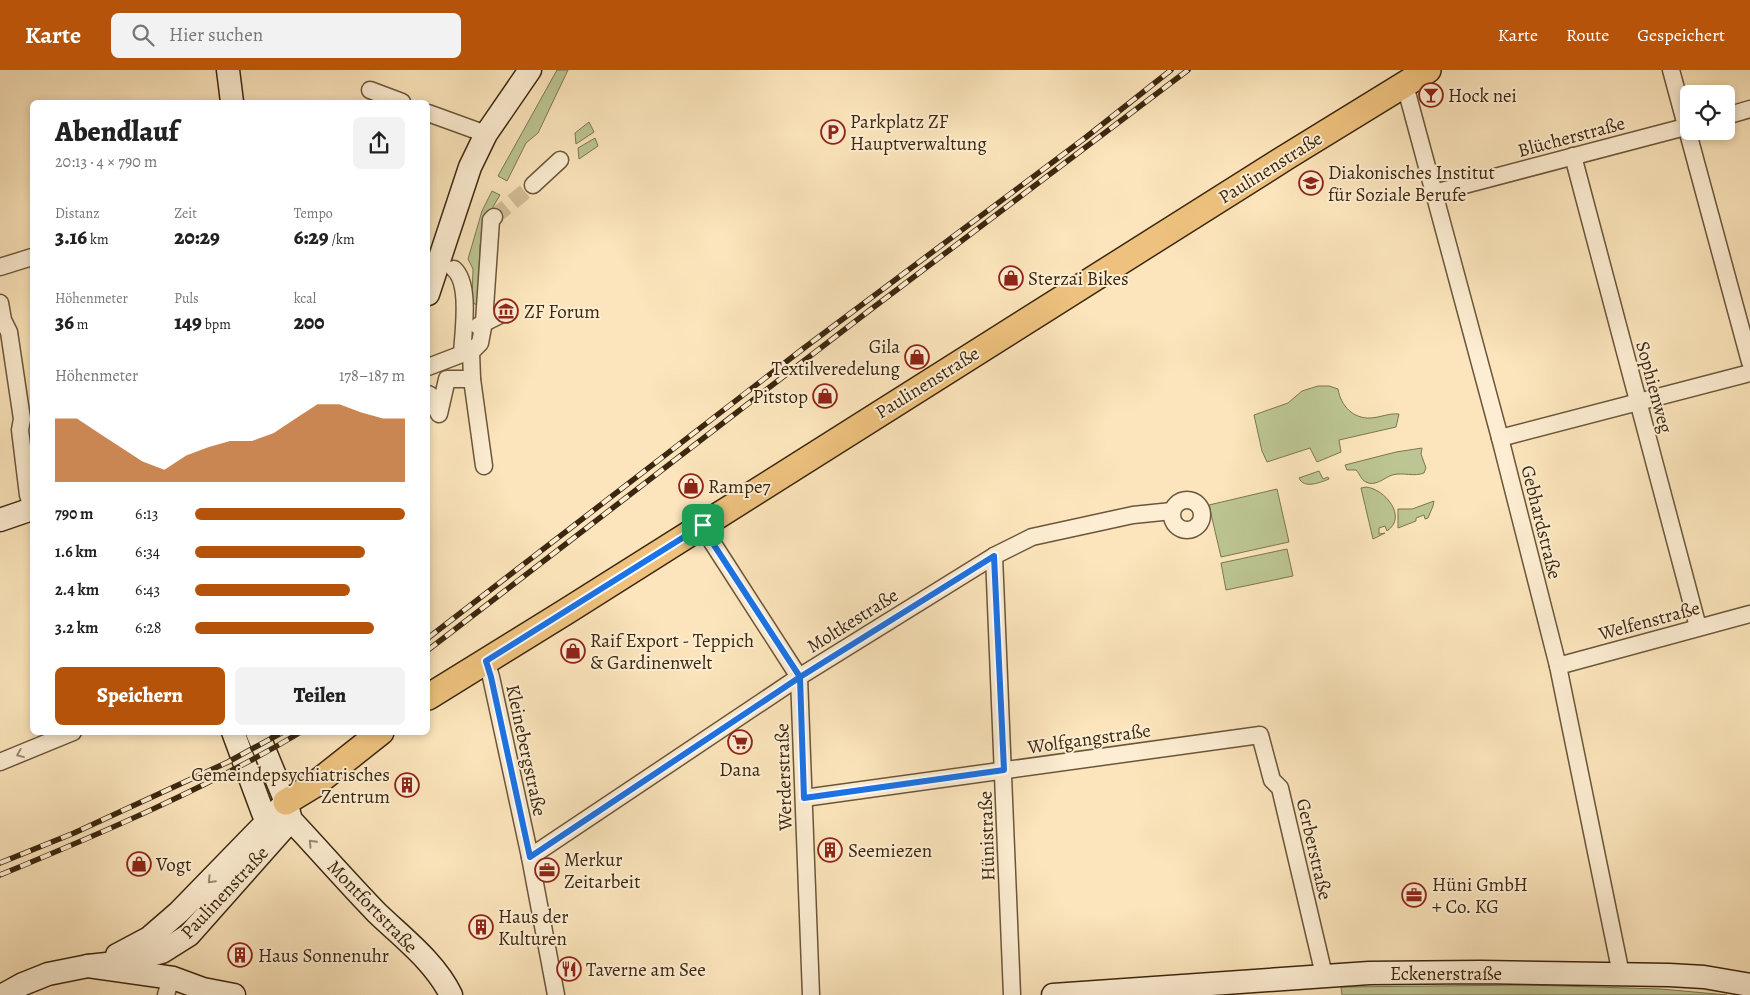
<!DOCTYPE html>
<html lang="de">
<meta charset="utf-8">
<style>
:root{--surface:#fff;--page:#f2f2f2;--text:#222;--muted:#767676;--accent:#b45309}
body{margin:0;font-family:Alegreya,serif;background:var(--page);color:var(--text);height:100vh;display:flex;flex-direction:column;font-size:19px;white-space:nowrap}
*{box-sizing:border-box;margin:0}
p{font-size:16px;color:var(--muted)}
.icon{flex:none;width:28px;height:28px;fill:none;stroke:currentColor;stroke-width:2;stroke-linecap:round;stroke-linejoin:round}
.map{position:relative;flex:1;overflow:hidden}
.panel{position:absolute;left:30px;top:30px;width:400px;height:635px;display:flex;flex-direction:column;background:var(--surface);border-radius:8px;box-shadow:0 2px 8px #0003}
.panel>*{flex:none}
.fabs{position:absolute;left:1680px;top:15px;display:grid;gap:10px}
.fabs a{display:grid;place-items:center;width:55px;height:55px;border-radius:8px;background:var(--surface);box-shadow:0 2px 8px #0003;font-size:25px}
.pin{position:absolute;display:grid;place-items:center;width:42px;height:42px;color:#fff;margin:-21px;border-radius:10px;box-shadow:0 2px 8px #0006}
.round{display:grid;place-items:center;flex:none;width:52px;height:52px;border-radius:8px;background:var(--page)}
.summary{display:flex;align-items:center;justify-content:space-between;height:85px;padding:0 25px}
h1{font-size:28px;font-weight:800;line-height:38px}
.metrics{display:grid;grid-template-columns:repeat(3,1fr);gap:8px;height:85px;padding:5px 25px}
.metrics div{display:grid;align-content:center}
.metrics b{font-size:21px;font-weight:800}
.metrics small{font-size:14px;font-weight:400}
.metrics p{font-size:14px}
.chart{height:140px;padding:10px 25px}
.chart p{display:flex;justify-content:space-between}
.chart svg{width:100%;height:90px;margin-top:5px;fill:var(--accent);opacity:.7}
.action{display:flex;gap:10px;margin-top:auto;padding:10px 25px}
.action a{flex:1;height:58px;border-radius:8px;background:var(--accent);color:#fff;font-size:20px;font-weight:800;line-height:58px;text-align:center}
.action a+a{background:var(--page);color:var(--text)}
ul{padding:0 25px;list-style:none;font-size:16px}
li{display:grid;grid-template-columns:80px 60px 1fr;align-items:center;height:38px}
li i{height:12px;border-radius:6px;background:var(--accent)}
header{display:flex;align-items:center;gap:30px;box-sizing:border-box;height:70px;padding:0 25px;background:var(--accent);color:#fff}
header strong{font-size:24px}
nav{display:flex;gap:28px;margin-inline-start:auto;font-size:18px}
.search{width:350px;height:45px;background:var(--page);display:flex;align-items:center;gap:12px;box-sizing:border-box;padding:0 18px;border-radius:8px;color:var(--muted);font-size:19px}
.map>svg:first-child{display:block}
.green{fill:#bcc593;stroke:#7c7651}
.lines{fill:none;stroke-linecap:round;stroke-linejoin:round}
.street-tunnel{stroke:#d5bf99;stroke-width:16;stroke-dasharray:16 8;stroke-linecap:butt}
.street-casing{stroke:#6b563a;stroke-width:19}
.secondary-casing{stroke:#3b270f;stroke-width:25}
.primary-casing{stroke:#3b270f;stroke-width:28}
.street{stroke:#fdeed3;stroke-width:16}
.secondary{stroke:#fdeed3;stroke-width:22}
.primary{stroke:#eec27e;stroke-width:25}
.rail-casing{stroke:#3b270f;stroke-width:5.5}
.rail{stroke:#fdeed3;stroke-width:4;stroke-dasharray:11;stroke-linecap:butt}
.oneway{stroke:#9c8a71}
.route-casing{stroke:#fff;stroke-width:10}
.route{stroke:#1a73e8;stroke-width:6}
.labels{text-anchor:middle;stroke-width:4;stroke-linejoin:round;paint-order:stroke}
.poi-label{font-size:19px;fill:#3b270f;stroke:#fdeed3;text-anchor:start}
.street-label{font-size:19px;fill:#3b270f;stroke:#fdeed3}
</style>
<header>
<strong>Karte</strong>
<div class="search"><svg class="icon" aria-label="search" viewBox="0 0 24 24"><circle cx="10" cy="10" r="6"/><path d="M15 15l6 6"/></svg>Hier suchen</div>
<nav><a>Karte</a><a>Route</a><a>Gespeichert</a></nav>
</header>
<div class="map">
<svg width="1750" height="925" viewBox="0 0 1750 925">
<rect width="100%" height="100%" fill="#fce5bc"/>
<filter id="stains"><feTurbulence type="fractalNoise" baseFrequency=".004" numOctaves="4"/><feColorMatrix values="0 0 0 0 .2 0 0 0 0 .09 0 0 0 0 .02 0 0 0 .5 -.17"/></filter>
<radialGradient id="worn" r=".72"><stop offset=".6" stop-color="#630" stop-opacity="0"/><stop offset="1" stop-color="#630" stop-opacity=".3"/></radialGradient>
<!-- green -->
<g class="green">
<polygon points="557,0 568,0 538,63 526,73 507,111 498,106"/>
<polygon points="589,52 594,62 576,74 575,63"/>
<polygon points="595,68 598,76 579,89 578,78"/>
<polygon points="492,121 500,125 490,142 480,175 478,236 472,232 473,199 468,189 482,141"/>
<path d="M1318,316H1329L1338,319C1341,336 1353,349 1371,348C1382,347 1389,343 1399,344L1396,357L1339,370L1341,382L1317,392L1310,378L1267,392L1262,381L1254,345L1288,333L1302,321Z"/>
<path d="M1422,378L1421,384L1426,398L1424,403C1414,407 1403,402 1392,405C1384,408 1375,417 1366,412C1361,410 1360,404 1356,400H1347L1345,395L1396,382Z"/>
<path d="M1319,401L1323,409L1328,407L1329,409C1319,413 1304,419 1299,408Z"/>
<path d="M1366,417C1385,419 1408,447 1387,461L1385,456L1379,458V464L1385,463L1373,469L1361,418Z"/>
<polygon points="1277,419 1289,472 1221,487 1209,435"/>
<polygon points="1434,431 1433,436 1428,448 1425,449 1424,445 1416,448 1416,451 1398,458 1398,439 1412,439"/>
<polygon points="1287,479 1293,506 1226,520 1221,493"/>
<polygon points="1527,915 1661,919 1727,925 1342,925 1341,917"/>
</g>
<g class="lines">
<!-- street-tunnel -->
<polyline class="street-tunnel" points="494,147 533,115"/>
<!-- street casing -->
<g class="street-casing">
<g id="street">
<polyline points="1671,0 1750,292"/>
<polyline points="1405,15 1500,368 1558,596 1621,904"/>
<polyline points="370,20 402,32"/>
<polyline points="428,43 486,64"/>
<polyline points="1726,46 1750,39"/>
<polyline points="1573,86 1698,557"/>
<polyline points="533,115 560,90"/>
<polyline points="1434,123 1689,56"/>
<polyline points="0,197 32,187"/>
<polyline points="0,233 3,250 9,262 22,349 20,360 28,425 32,437"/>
<polyline points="478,256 502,244"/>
<path d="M428,297L462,284C463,263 471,214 454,199"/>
<polyline points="428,324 430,325 439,344 447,309 472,309"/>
<polyline points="1500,368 1750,303"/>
<polyline points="484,396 472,309 471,282 480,273 484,252 491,150 494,147"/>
<circle cx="1187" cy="445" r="15"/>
<polyline points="703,455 712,472 799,607 811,925"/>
<polyline points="994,486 1012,925"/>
<polyline points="486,591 491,607 530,787 556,925"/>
<polyline points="1558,596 1750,544"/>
<polyline points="0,692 73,662"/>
<polyline points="804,728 1260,665 1272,710 1280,718 1324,905"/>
<polyline points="530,787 799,607 994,486 1032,467 1133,445 1172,441"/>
<polyline points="166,925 168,918"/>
</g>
</g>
<!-- secondary casing -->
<g class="secondary-casing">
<g id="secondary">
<polyline points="228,0 232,32"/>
<polyline points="428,224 470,97 486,64 530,0"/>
<polyline points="0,450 32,439"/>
<polyline points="233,662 263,743 269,750"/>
<path d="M257,662L286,732L291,750C320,781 348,813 377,843C403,868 435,892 451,925"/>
<polyline points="117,885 149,868 179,842 286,732"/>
<polyline points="88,896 125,892 162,882 189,865 291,750"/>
<polyline points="3,925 23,914 48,904 88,896 173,908 203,919 234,925"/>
<polyline points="1053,925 1369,903 1481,902 1669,905 1704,907 1750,915"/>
</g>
</g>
<!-- primary casing -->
<g class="primary-casing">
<g id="primary">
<polyline points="428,627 567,541 1288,86 1428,0"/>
<polyline points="286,732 314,715 381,662"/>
</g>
</g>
<!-- street -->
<use href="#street" class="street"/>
<!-- secondary -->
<use href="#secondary" class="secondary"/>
<!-- primary -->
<use href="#primary" class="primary"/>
<!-- rail casing -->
<g class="rail-casing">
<g id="rail">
<polyline points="428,568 804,278 1085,68 1171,0"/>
<polyline points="428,580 870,240 1188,0"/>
<polyline points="0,793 74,763 228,692 283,662"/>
<path d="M0,805C102,763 205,719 301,662"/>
</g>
</g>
<!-- rail -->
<use href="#rail" class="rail"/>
</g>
<!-- one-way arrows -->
<defs><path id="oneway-chevron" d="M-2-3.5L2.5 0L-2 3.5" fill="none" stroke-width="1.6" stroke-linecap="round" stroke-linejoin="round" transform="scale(1.25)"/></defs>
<g class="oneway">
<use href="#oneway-chevron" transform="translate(20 684) rotate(158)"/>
<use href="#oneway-chevron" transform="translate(312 773) rotate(-133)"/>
<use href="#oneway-chevron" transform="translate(211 810) rotate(134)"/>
</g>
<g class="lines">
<!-- route casing -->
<g class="route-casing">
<polyline id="route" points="703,455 486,591 491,607 530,787 800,607 804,728 1004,700 994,486 800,607 712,472 703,455"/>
</g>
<!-- route -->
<use href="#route" class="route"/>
</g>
<!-- icons -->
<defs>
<g id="bar-ring" transform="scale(1.25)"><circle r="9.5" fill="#fdeed3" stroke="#8f2418" stroke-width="1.5"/><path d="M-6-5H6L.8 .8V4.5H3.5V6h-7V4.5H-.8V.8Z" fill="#8f2418"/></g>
<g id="parking-ring" transform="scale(1.25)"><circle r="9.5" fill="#fdeed3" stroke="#8f2418" stroke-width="1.5"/><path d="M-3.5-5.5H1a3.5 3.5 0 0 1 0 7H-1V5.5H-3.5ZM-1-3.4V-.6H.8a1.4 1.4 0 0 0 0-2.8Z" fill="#8f2418"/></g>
<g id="school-ring" transform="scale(1.25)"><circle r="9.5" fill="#fdeed3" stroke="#8f2418" stroke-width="1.5"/><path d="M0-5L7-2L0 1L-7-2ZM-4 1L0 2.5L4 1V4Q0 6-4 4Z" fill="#8f2418"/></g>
<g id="shop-ring" transform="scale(1.25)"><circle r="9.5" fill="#fdeed3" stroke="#8f2418" stroke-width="1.5"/><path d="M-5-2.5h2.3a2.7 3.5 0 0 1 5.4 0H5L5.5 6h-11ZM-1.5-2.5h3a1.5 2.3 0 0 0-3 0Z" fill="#8f2418"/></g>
<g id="museum-ring" transform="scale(1.25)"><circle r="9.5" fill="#fdeed3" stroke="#8f2418" stroke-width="1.5"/><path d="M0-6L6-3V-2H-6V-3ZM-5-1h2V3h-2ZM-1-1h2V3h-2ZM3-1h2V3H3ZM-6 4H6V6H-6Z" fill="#8f2418"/></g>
<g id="supermarket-ring" transform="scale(1.25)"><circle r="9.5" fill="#fdeed3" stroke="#8f2418" stroke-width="1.5"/><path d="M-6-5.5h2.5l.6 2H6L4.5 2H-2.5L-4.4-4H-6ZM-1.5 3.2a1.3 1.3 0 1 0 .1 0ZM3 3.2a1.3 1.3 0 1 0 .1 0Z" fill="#8f2418"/></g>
<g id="building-ring" transform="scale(1.25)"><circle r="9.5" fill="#fdeed3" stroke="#8f2418" stroke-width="1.5"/><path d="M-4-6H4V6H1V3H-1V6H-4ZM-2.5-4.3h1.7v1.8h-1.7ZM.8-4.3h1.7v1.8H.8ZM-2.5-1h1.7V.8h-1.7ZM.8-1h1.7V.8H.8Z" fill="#8f2418"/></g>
<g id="office-ring" transform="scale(1.25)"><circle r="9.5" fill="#fdeed3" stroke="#8f2418" stroke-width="1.5"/><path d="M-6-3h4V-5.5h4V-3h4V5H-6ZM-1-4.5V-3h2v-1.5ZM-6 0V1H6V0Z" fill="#8f2418"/></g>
<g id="restaurant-ring" transform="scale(1.25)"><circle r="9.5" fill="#fdeed3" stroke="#8f2418" stroke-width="1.5"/><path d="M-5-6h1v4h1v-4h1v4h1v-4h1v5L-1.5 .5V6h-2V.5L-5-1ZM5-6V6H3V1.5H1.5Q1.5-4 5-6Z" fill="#8f2418"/></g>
</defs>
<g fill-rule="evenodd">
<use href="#bar-ring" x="1431" y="25"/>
<use href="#parking-ring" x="833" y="62"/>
<use href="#school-ring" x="1311" y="113"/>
<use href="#shop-ring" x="1011" y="208"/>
<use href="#museum-ring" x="506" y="241"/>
<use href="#shop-ring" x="917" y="287"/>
<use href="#shop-ring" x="825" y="326"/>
<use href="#shop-ring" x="691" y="416"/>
<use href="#shop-ring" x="573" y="581"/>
<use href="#supermarket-ring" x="740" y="672"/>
<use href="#building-ring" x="407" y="715"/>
<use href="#building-ring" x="830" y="780"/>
<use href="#shop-ring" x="139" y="794"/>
<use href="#office-ring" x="547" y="800"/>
<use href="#office-ring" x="1414" y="825"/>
<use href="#building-ring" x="481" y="857"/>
<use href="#building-ring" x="240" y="885"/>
<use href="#restaurant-ring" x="569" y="899"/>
</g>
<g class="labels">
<!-- poi labels -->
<g class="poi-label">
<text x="1448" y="32">Hock nei</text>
<text x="850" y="58">Parkplatz ZF<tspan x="850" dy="22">Hauptverwaltung</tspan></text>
<text x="1328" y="109">Diakonisches Institut<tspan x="1328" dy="22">für Soziale Berufe</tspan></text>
<text x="1028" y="215">Sterzai Bikes</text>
<text x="524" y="248">ZF Forum</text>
<text x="900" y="283" text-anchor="end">Gila<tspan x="900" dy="22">Textilveredelung</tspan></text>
<text x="808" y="333" text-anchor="end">Pitstop</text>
<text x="708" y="423">Rampe7</text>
<text x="590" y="577">Raif Export - Teppich<tspan x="590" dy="22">&amp; Gardinenwelt</tspan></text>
<text x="740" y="706" text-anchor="middle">Dana</text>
<text x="390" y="711" text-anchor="end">Gemeindepsychiatrisches<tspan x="390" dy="22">Zentrum</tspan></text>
<text x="848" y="787">Seemiezen</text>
<text x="564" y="796">Merkur<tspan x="564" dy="22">Zeitarbeit</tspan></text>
<text x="156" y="801">Vogt</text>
<text x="1432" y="821">Hüni GmbH<tspan x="1432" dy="22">+ Co. KG</tspan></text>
<text x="498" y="853">Haus der<tspan x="498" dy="22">Kulturen</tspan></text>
<text x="258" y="892">Haus Sonnenuhr</text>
<text x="586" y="906">Taverne am See</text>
</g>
<!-- street labels -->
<g class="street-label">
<text transform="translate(1571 66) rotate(-15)" y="7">Blücherstraße</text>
<text transform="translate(1270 97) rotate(-32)" y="7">Paulinenstraße</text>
<text transform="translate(927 312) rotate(-32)" y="7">Paulinenstraße</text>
<text transform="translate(1655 317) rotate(75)" y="7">Sophienweg</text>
<text transform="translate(1542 452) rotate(76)" y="7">Gebhardstraße</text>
<text transform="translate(852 550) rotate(-32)" y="7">Moltkestraße</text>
<text transform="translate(1649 550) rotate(-15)" y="7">Welfenstraße</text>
<text transform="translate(1089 668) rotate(-8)" y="7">Wolfgangstraße</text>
<text transform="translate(527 680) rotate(78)" y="7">Kleinebergstraße</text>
<text transform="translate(783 707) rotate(-92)" y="7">Werderstraße</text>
<text transform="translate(986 766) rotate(-92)" y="7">Hünistraße</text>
<text transform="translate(1315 779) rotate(77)" y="7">Gerberstraße</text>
<text transform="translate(224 822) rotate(-47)" y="7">Paulinenstraße</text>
<text transform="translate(373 836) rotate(46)" y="7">Montfortstraße</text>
<text x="1446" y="910">Eckenerstraße</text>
</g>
</g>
<rect width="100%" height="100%" filter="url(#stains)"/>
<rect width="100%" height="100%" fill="url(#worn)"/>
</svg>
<div class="fabs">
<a><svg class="icon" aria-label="locate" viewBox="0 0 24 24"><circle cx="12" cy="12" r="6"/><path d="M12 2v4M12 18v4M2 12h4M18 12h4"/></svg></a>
</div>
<div class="pin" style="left:703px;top:455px;background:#1e9e55"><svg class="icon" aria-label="arrive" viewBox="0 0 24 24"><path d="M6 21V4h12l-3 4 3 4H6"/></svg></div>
<section class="panel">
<div class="summary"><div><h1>Abendlauf</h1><p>20:13 · 4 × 790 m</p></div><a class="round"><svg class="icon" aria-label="share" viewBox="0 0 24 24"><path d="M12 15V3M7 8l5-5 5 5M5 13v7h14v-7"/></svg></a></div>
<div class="metrics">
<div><p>Distanz</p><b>3.16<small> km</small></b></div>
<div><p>Zeit</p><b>20:29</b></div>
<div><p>Tempo</p><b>6:29<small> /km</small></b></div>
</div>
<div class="metrics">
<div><p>Höhenmeter</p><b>36<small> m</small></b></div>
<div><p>Puls</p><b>149<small> bpm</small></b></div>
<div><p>kcal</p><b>200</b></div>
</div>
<div class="chart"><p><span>Höhenmeter</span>178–187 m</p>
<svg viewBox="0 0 160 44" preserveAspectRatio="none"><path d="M0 44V13L10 13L20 20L30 27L40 34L50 38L60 31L70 27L80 24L90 24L100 20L110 13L120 6L130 6L140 10L150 13L160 13V44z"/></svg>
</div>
<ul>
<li><b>790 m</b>6:13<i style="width:100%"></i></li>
<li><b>1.6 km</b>6:34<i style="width:81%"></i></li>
<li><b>2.4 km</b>6:43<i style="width:74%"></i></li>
<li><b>3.2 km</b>6:28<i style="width:85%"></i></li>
</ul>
<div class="action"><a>Speichern</a><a>Teilen</a></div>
</section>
</div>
